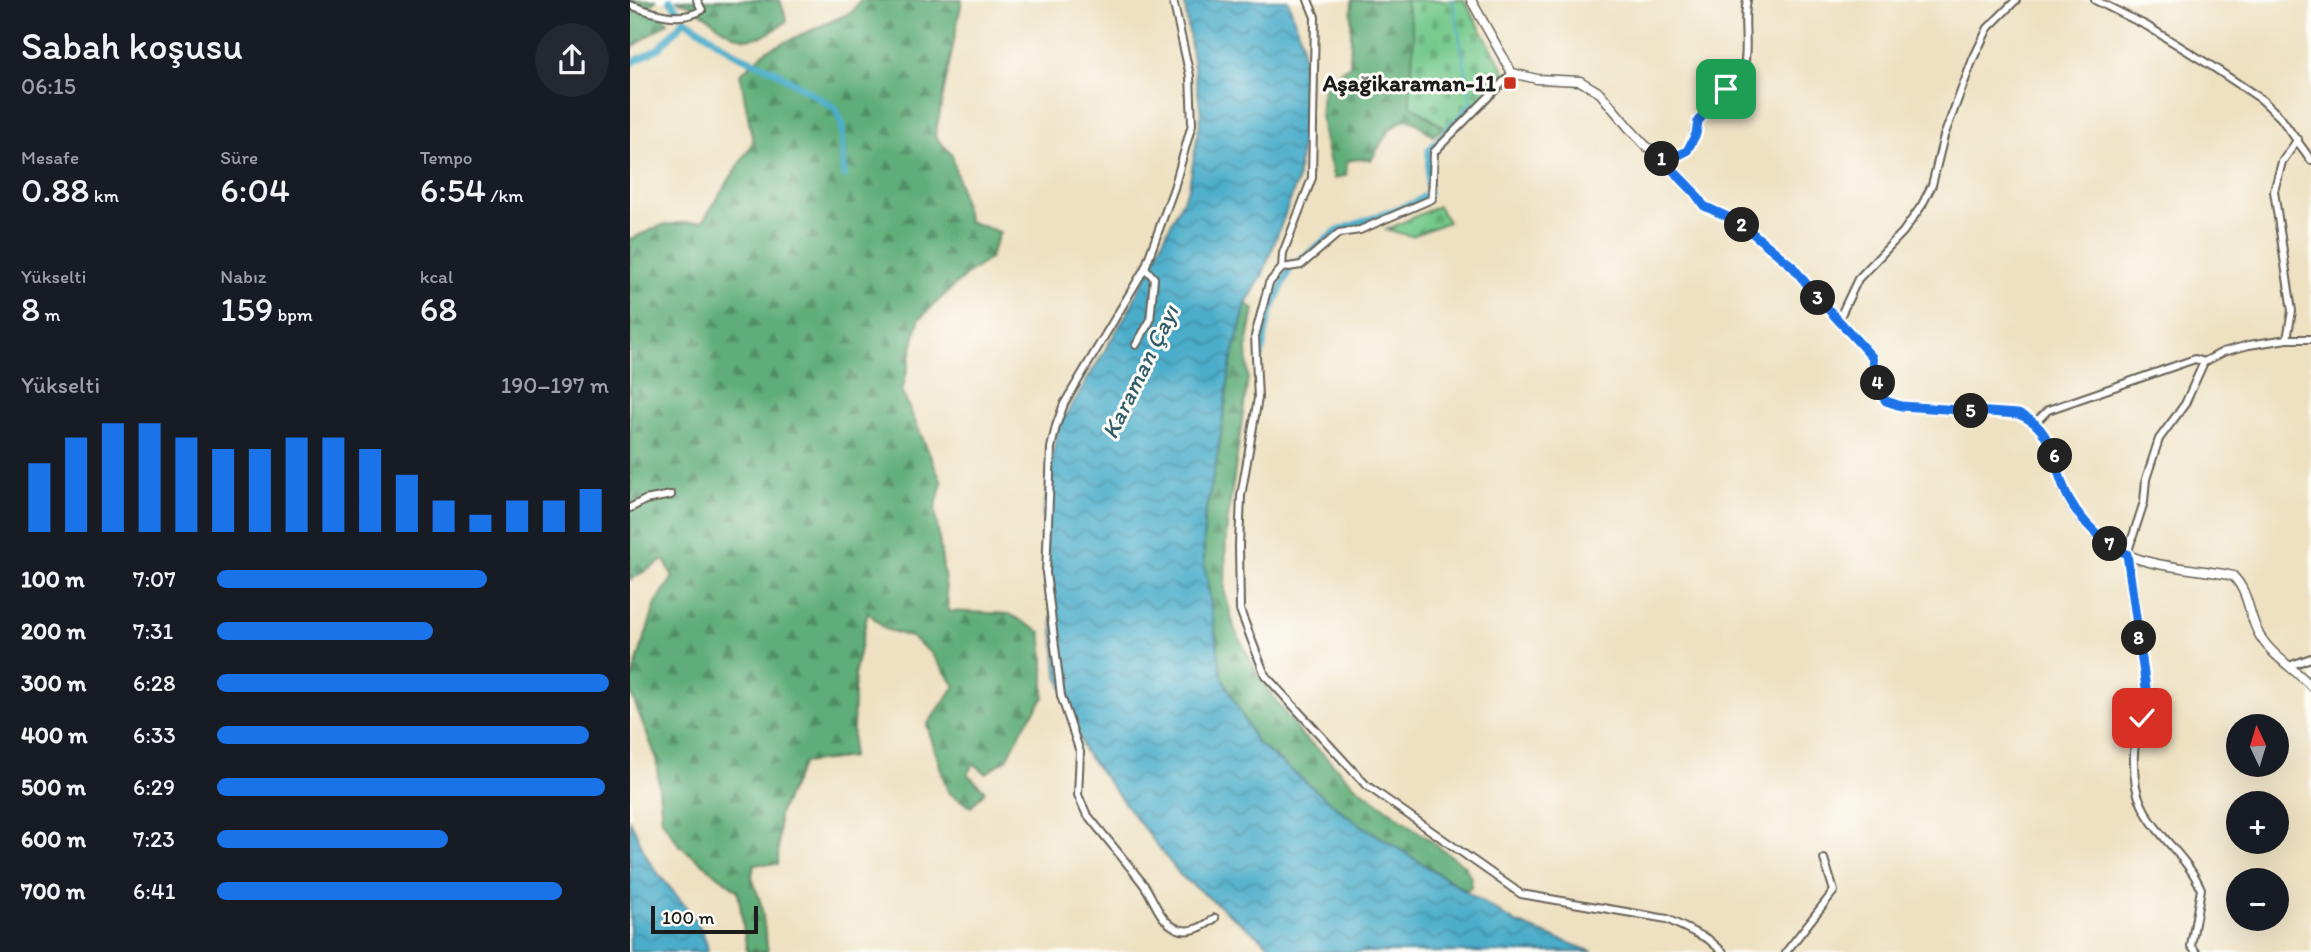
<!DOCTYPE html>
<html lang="tr">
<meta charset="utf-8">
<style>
:root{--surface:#171b24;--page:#242831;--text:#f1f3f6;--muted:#9ea1a6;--accent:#1a73e8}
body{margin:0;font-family:Itim,sans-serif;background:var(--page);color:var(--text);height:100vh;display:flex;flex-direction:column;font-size:26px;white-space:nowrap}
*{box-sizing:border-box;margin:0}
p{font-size:23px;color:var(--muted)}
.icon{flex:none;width:38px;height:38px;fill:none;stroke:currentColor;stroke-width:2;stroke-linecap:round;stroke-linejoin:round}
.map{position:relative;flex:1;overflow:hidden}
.side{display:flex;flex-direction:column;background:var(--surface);width:630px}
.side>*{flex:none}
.needle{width:46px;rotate:356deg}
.buttons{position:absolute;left:1596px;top:714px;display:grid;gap:14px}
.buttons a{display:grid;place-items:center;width:63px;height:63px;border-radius:50%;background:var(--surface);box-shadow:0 7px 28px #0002;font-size:35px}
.scale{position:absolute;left:21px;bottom:18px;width:107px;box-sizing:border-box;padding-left:7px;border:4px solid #1c1c1c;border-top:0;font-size:19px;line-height:24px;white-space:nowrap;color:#1c1c1c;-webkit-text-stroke:5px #fdfcf7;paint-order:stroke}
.pin{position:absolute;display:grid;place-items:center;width:60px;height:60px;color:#fff;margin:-30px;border-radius:14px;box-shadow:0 4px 10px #0006}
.km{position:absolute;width:35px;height:35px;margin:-18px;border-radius:50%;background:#222;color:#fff;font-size:19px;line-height:35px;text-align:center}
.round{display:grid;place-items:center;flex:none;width:74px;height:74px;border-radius:37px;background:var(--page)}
.head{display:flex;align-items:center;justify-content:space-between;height:119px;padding:0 21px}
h1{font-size:38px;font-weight:600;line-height:52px}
.stats{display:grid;grid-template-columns:repeat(3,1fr);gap:10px;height:119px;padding:7px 21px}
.stats div{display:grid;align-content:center}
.stats b{font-size:35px;font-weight:600}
.stats small{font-size:19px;font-weight:400}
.stats p{font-size:19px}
.chart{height:196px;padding:14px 21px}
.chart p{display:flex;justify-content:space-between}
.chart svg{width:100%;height:126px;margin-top:7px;stroke:var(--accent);stroke-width:6}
ul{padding:0 21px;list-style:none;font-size:23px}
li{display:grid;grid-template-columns:112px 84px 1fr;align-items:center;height:52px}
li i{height:18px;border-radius:9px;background:var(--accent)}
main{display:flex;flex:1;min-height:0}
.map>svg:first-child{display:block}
.forest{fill:url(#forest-firs);stroke:#3e644a;stroke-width:2}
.cemetery{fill:url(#cemetery-stones);stroke:#487254;stroke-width:2}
.water{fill:url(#water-waves);stroke:#346473;stroke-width:2}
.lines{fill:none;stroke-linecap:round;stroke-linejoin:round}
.stream{stroke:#4badca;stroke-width:2}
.canal{stroke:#4badca;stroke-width:7}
.minor-casing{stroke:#666156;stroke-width:10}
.tertiary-casing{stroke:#666156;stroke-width:11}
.minor{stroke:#fff;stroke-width:6}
.tertiary{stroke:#fff;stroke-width:8}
.route-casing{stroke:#fff;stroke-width:14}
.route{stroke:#1a73e8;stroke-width:9}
.poi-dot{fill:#c8321e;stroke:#fdfcf7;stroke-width:2.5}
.labels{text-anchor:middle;stroke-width:6;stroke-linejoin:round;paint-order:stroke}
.poi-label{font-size:23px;font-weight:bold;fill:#1c1c1c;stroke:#fdfcf7;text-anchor:end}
.water-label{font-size:24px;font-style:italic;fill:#315d6a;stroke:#fdfcf7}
</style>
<main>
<section class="side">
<div class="head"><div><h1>Sabah koşusu</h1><p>06:15</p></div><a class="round"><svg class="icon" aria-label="share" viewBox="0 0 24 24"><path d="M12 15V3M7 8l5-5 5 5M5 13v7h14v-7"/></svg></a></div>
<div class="stats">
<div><p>Mesafe</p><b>0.88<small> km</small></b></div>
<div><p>Süre</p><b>6:04</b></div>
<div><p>Tempo</p><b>6:54<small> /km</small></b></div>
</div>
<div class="stats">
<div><p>Yükselti</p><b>8<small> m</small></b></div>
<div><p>Nabız</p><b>159<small> bpm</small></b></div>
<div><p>kcal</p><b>68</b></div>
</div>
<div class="chart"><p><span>Yükselti</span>190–197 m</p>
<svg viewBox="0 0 160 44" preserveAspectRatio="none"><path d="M5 44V20M15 44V11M25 44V6M35 44V6M45 44V11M55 44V15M65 44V15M75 44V11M85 44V11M95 44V15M105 44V24M115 44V33M125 44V38M135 44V33M145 44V33M155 44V29"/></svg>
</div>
<ul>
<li><b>100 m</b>7:07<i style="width:69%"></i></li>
<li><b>200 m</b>7:31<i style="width:55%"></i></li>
<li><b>300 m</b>6:28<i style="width:100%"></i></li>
<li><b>400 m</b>6:33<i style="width:95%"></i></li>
<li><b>500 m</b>6:29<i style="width:99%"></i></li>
<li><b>600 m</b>7:23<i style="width:59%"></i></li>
<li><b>700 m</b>6:41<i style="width:88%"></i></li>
</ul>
</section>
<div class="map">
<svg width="1681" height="952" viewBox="0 0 1681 952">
<defs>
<pattern id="forest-firs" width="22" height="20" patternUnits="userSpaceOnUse" patternTransform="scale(1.75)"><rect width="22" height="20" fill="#5fad78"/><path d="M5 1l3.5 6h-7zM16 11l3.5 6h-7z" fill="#4e8c62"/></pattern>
<pattern id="cemetery-stones" width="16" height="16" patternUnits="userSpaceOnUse" patternTransform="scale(1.75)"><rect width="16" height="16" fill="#74c98c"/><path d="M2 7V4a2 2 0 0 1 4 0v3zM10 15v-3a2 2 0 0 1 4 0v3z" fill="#64ac78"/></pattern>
<pattern id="water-waves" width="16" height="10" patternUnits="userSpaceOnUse" patternTransform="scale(1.75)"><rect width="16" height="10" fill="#4badca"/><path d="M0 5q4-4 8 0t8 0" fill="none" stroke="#3e8ca3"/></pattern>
</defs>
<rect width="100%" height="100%" fill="#fdfcf7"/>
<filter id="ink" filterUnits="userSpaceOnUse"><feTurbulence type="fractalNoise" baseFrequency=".0143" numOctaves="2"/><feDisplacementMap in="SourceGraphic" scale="14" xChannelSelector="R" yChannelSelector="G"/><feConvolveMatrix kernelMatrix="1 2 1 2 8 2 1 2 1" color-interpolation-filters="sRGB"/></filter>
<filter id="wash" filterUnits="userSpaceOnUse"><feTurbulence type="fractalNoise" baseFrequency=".00686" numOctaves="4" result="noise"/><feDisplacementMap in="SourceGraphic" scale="28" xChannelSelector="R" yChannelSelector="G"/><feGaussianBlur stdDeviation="1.57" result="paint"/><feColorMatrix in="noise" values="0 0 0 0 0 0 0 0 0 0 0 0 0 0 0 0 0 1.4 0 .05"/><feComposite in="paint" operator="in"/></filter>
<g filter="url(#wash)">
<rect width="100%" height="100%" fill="#eee1c2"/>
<!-- forest -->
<g class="forest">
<polygon points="0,0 26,0 21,7 38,22 0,49"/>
<path d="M46,0H150L157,21C102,65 92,14 46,0Z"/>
<polygon points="230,0 332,0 305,136 322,155 338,221 370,232 359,259 336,275 289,319 272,392 312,482 305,510 319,611 379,614 411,632 414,657 414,697 393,728 377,759 356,773 343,763 338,774 355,791 341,807 318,792 297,725 325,686 301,653 281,637 255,629 238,612 225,671 222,757 173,763 149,814 148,864 124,864 122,877 131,904 138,952 117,952 108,891 49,845 32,820 26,757 0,691 0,683 26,603 43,577 34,560 0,580 0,239 33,225 73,221 123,142 110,74 137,50 222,12"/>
<path d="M722,0H776L784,36L780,103L813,128L803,136L787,123L777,119C756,126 753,143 741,160L728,159L717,161L716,175L704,179C698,156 684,107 695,86C700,76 711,71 720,65Z"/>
<polygon points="616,303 624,310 617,347 618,378 596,533 595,593 605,630 630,679 672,736 691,752 723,784 835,866 841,878 841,888 835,890 720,818 626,742 592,677 574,561 574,520 588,453 601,362"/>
</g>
<!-- cemetery -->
<g class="cemetery">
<polygon points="776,0 834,0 876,73 821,132 780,104 784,36"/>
<polygon points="808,206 818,222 782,236 756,230"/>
</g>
<!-- water -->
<g class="water">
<polygon points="554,0 658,0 672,42 676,106 667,182 632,276 616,304 601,362 588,453 574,520 574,561 592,677 626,742 720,818 886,923 963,952 648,952 550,875 454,751 427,673 413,515 427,430 499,310 559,187 571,114"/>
<path d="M0,821C8,834 11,848 19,861C36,888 75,919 78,952H0Z"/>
</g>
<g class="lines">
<!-- stream -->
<polyline class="stream" points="823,0 842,105"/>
<!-- canal -->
<g class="canal">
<polyline points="40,0 49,12"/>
<polyline points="54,19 106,54 143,70 204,107 212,123 214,175"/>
<polyline points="0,64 29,48 55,20"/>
<polyline points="669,261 707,231 784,203 798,194 799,150 842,105"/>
<polyline points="631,355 639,315 659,270"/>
</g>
</g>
</g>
<g filter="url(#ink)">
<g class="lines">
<!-- minor casing -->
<g class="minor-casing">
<g id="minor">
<path d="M543,0L560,76L562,124L544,188L515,268L434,404L426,426L421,448L416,573L431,696L450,752L448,795L456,813C475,837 495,860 514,885C524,899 529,920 546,928C559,935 575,926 585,918"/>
<polyline points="1465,0 1517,26 1583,67 1631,99 1650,117 1681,160"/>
<path d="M0,5C22,13 50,23 72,10L67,0"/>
<polyline points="882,73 804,152 802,199 730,230 709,233 671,265 652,268 639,283 625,336 628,398 611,496 609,545 610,610 635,675 736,785 891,894 1037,919 1078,939 1093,952"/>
<path d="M1030,157C1039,157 1049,158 1056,151C1065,143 1063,130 1068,121C1078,102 1109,86 1114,66C1119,44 1112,22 1117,0"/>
<polyline points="652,268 653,253 682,178 685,17 678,0"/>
<polyline points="1208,321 1228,279 1273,232 1292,205 1302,185 1314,136 1343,59 1358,28 1386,0"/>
<polyline points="1657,339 1662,311 1644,191 1652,162 1668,139"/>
<polyline points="506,345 520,321 524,278 515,268"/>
<polyline points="1405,423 1418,410 1565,359 1574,362"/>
<polyline points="0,508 15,500 41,495"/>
<polyline points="1659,666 1681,658"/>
<polyline points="1156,952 1204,891 1194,859"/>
<path d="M1566,952L1561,946L1571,889C1558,857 1526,836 1512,805C1506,793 1504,776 1504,763C1502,738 1516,714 1516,688L1497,554L1514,502L1516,479L1529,439L1555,404L1574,362L1593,352L1619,345L1657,339H1681"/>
</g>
</g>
<!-- tertiary casing -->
<g class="tertiary-casing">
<path id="tertiary" d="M841,0L882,73L907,79L950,81L970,93L999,128L1015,145L1030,157L1064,192L1074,206L1109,222L1162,266L1188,298L1242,357L1250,393L1257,401L1271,406L1388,414C1425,427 1423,466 1437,497C1447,517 1466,534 1484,547C1514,569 1567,567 1603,576C1620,593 1618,616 1630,636C1642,656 1665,669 1681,686"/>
</g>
<!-- minor -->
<use href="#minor" class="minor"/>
<!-- tertiary -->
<use href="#tertiary" class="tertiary"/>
</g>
</g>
<g class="lines" filter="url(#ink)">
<!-- route casing -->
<g class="route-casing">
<path id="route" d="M1096,89L1068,121L1066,134L1057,151L1045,157H1030L1064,192L1074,206L1109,222L1162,266L1188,298L1242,357L1250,393L1256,401L1271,406L1388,414C1426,427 1422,468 1439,499C1451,521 1474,544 1497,554L1516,688V701L1512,718"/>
</g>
<!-- route -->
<use href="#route" class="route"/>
</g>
<!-- markers -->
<rect class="poi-dot" x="873" y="76" width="14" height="14" rx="3.5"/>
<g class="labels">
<!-- poi labels -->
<g class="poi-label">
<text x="866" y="91">Aşağikaraman-11</text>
</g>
<!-- water labels -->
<g class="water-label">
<text transform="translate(510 372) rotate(-64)" y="8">Karaman Çayı</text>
</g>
</g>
</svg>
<div class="buttons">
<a><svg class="needle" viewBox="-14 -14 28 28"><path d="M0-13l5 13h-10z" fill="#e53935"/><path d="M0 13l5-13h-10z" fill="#9ea1a6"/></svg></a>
<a>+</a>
<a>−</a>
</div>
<div class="scale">100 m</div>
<div class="pin" style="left:1096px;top:89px;background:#1e9e55"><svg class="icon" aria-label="arrive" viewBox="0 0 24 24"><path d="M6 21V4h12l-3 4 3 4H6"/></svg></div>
<div class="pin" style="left:1512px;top:718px;background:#d93025"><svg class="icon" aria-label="check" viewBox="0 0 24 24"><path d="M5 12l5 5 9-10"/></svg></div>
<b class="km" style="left:1032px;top:159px">1</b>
<b class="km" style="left:1112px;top:225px">2</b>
<b class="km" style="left:1188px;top:298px">3</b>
<b class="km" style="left:1248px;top:383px">4</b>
<b class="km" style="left:1341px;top:411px">5</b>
<b class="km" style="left:1425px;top:456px">6</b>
<b class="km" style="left:1480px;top:544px">7</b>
<b class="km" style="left:1509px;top:638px">8</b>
</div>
</main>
